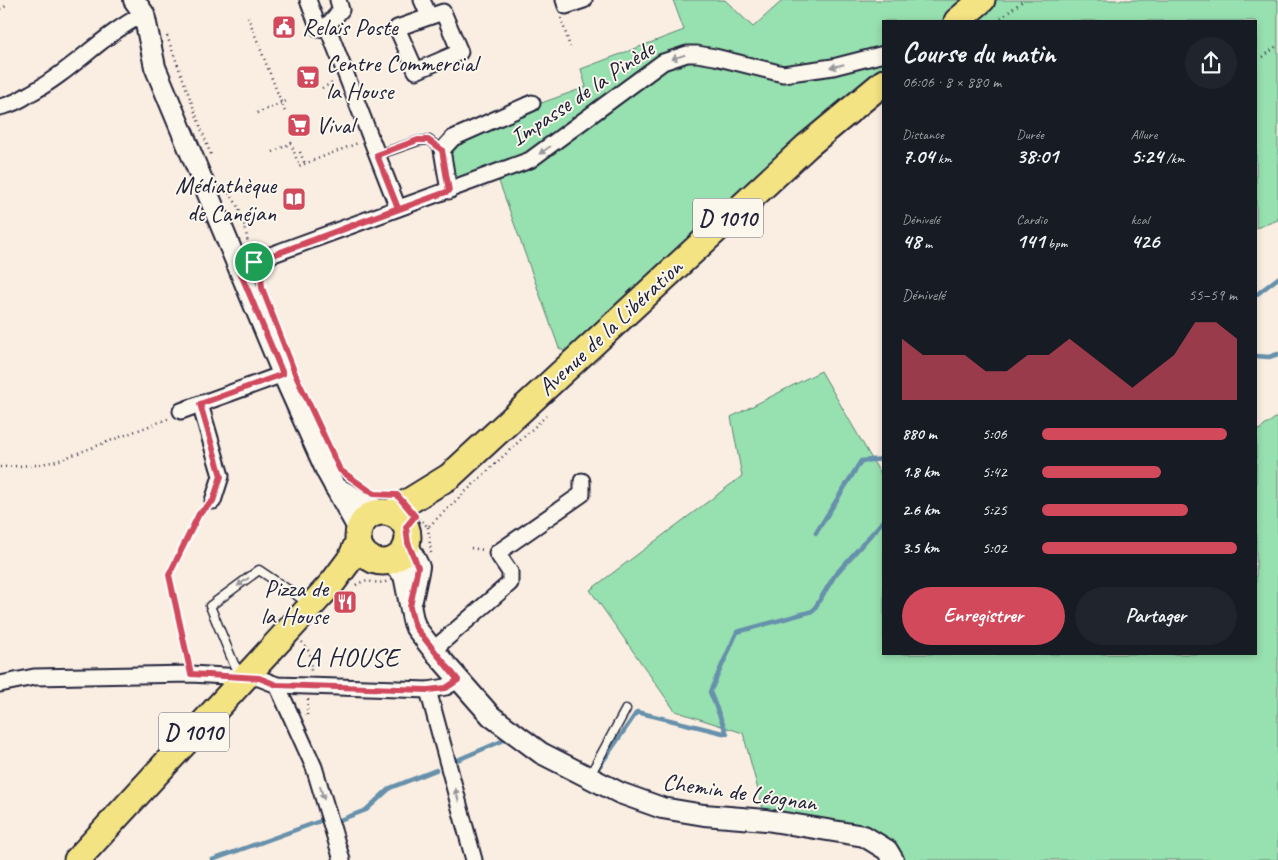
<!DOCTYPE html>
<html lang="fr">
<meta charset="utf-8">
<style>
:root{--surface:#171b24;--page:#20242c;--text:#f1f3f6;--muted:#9ea1a6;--accent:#d1495b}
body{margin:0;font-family:Caveat,sans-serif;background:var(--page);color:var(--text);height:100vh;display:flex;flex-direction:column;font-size:19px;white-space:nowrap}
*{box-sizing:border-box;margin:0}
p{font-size:16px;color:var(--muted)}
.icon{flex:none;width:28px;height:28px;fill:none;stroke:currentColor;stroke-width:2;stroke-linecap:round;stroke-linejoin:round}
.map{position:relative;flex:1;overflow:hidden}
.drawer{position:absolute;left:882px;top:20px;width:375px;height:635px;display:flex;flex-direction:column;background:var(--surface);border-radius:0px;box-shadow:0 2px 8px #0003}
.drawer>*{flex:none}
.pin{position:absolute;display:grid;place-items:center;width:42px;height:42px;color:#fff;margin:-21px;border:2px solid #fff;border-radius:50%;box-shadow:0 1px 5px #0007}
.round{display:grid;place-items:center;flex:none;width:52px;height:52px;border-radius:26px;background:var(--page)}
.summary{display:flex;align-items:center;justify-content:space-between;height:85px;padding:0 20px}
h1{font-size:28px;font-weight:600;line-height:38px}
.figures{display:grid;grid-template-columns:repeat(3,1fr);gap:8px;height:85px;padding:5px 20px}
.figures div{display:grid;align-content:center}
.figures b{font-size:21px;font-weight:600}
.figures small{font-size:14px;font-weight:400}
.figures p{font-size:14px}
.chart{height:140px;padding:10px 20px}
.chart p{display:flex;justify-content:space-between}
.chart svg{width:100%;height:90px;margin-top:5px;fill:var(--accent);opacity:.7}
.cta{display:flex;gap:10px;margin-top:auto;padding:10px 20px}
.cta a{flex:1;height:58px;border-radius:30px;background:var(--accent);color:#fff;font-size:20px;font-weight:600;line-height:58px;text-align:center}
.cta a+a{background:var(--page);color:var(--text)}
ul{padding:0 20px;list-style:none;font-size:16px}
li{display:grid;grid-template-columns:80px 60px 1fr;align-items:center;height:38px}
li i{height:12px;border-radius:6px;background:var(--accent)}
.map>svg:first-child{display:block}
.green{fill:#97e0af;stroke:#5c8175}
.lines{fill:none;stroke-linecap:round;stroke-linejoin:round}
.stream{stroke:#6690ab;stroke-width:4.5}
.service-casing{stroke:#22223b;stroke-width:11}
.minor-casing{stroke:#22223b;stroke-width:19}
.tertiary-casing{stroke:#22223b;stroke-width:24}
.primary-casing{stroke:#22223b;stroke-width:29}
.path{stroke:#22223b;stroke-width:2.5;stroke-dasharray:1 4;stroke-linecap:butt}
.service{stroke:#fbf7ec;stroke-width:8}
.minor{stroke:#fbf7ec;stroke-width:15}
.tertiary{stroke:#fbf7ec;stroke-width:20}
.primary{stroke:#f4e382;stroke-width:25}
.oneway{fill:#99979c}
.route-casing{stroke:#fff;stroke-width:10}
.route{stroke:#d1495b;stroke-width:6}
.labels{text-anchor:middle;stroke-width:4;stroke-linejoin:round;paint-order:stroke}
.shield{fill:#fbf7ec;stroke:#636270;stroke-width:1}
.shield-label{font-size:22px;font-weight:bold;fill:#22223b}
.poi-label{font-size:24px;fill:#22223b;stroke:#fbf7ec;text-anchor:start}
.street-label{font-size:24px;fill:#22223b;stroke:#fbf7ec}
.quarter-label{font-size:26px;letter-spacing:1px;fill:#22223b;stroke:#fbf7ec}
</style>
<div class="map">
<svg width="1278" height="860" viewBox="0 0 1278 860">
<rect width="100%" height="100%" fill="#faeee2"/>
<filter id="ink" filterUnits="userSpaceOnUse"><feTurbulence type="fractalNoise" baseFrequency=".02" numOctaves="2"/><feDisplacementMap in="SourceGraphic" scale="10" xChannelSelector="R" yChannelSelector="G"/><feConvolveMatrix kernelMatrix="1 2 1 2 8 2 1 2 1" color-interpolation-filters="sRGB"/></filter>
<g filter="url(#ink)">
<!-- green -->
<g class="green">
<polygon points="673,0 725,0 753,27 783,0 1278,0 1278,220 1256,228 1256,21 884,21 884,82 576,359 559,348 496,173 449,191 442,150 533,106 586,87 581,69 684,30"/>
<polygon points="821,371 884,480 884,654 1256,654 1256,432 1278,416 1278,860 893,860 887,850 766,820 743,733 675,711 590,590 742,476 731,417"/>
</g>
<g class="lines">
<!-- stream -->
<g class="stream">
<polyline points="1256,295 1278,278"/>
<polyline points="1256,356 1269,357 1278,354"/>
<polyline points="816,533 861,461 884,459"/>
<polyline points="455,761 502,741"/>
<polyline points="599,767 637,712 727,734 710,692 737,632 813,611 835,575 884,520"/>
<polyline points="337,821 366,810 390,788 436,770"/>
<polyline points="212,860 323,820"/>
</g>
<!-- service casing -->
<g class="service-casing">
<g id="service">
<polyline points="377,155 418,141 429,140 442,150"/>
<polyline points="242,675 234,664 210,606 259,570 308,603"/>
<polyline points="589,777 626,709"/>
</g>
</g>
<!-- minor casing -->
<g class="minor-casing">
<g id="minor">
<polyline points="308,0 319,29 327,26 341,10 338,0"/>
<polyline points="422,0 429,16"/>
<polyline points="564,0 566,6 584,0"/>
<polygon points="443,12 460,52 416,71 397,28"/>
<polyline points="327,26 398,208"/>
<path d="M0,107C11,105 22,99 31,93C72,71 103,34 144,14"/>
<polyline points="449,191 442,150 453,138 532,103"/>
<polyline points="238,267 530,160 663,62 687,54 697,54 715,57 783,74 833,67 884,54"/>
<polyline points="181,411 200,404"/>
<polyline points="213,501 221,476 200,404 283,374"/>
<polyline points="433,650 510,583 510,572 497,553 582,494 582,481"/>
<polyline points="0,684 34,677 191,674 259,678 277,685 428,690 446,687 458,680"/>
<polyline points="277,685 314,767 342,860"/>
<polyline points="428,690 474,860"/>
</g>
</g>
<!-- tertiary casing -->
<g class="tertiary-casing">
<g id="tertiary">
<polyline points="134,0 144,14 155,67 283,374 327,472 359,530"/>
<polyline points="335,487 382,512"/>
<polyline points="407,543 419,567 412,600"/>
<polyline points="390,561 404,575 413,620 416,628 433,650 491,716 541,753 620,793 662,808 704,815 766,820 864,836 887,850 893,860"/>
</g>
</g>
<!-- primary casing -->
<g class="primary-casing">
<g id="primary">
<polyline points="957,21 982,0"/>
<circle cx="383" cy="537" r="25"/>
<polyline points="390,513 450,476 807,146 884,82"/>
<polyline points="77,860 333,582 351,558 358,542"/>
</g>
</g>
<!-- path -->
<g class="path">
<polyline points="0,9 8,5"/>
<polyline points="248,17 285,112"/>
<polyline points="561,18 570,47"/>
<polyline points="997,21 1024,0"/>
<polyline points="167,36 212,158"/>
<polyline points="1263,57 1278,45"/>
<polyline points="322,88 334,82"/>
<polyline points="257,113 289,100"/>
<polyline points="273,152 291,143 299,166 358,143"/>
<polyline points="300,152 305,164"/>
<path d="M225,190C240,201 246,228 248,245"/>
<polyline points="0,467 36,465 57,461 170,418"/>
<polyline points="418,518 428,527 546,416"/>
<polyline points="428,527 431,553"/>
<polyline points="471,548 484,550"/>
<path d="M356,585C367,577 377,586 388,581"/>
<polyline points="302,642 310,653 311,673"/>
<polyline points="188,661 169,575 199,514 204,510"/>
<polyline points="307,715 308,698"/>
</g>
<!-- service -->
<use href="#service" class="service"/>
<!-- minor -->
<use href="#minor" class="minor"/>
<!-- tertiary -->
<use href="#tertiary" class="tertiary"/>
<!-- primary -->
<use href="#primary" class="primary"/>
</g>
<!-- one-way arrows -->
<defs><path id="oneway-solid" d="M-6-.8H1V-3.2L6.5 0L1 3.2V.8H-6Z" transform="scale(1.25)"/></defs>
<g class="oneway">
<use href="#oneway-solid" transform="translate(678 57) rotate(162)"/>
<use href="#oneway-solid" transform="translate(837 66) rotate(167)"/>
<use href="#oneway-solid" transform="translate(545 150) rotate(145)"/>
<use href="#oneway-solid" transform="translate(243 582) rotate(144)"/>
<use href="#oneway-solid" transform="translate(322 793) rotate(74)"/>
<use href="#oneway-solid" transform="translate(457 795) rotate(-105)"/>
</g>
</g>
<g class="lines" filter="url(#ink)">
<!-- route casing -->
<g class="route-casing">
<polyline id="route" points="254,262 238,267 283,374 200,404 221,476 213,501 199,514 169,575 191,674 259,678 277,685 428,690 446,688 458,680 416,628 413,620 410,607 418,567 408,543 406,527 415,516 397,495 374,494 340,470 296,376 262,288 261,276 254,262 449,191 442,150 428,140 418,140 377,155 398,208 254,262"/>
</g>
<!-- route -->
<use href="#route" class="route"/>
</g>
<!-- icons -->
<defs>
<g id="civic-square" transform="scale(1.25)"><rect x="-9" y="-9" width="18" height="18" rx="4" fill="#d1495b" stroke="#fbf7ec"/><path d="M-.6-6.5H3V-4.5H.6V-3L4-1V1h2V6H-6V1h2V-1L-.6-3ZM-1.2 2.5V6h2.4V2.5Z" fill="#fff"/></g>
<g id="supermarket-square" transform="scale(1.25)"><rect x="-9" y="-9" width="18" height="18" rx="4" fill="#d1495b" stroke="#fbf7ec"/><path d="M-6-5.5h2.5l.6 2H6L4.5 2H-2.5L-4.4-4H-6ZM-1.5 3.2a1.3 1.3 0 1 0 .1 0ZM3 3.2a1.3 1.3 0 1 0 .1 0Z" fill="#fff"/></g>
<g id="library-square" transform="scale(1.25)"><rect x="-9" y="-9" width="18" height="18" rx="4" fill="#d1495b" stroke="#fbf7ec"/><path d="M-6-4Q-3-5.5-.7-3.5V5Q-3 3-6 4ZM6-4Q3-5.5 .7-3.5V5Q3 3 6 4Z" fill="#fff"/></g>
<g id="restaurant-square" transform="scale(1.25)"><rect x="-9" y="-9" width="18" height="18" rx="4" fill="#d1495b" stroke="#fbf7ec"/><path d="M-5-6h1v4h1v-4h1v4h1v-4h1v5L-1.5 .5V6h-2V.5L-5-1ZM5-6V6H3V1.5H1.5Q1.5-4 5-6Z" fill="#fff"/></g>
</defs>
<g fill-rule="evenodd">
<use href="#civic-square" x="284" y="27"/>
<use href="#supermarket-square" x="308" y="77"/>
<use href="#supermarket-square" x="299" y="125"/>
<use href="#library-square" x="294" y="199"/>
<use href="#restaurant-square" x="345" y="602"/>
</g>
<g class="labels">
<!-- shield labels -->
<g class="shield">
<rect x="693" y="198.5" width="70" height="39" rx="4"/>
<rect x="159" y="712.5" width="70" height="39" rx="4"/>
</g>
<g class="shield-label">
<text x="728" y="226">D 1010</text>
<text x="194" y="740">D 1010</text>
</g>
<!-- poi labels -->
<g class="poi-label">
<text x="302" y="35">Relais Poste</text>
<text x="326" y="71">Centre Commercial<tspan x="326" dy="28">la House</tspan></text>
<text x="316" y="133">Vival</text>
<text x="276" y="193" text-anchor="end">Médiathèque<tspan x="276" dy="28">de Canéjan</tspan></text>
<text x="328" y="596" text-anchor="end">Pizza de<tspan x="328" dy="28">la House</tspan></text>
</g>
<!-- street labels -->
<g class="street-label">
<text transform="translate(582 93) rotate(-34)" y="8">Impasse de la Pinède</text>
<text transform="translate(610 327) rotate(-43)" y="8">Avenue de la Libération</text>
<text transform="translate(740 792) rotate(8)" y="8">Chemin de Léognan</text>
</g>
<!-- quarter labels -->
<g class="quarter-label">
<text x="347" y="666">LA HOUSE</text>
</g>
</g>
</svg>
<div class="pin" style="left:254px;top:262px;background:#1e9e55"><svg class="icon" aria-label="arrive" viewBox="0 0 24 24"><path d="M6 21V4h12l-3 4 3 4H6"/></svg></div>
<section class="drawer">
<div class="summary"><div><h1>Course du matin</h1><p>06:06 · 8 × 880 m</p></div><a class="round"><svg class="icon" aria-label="share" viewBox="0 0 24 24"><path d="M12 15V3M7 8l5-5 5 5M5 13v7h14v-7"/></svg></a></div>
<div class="figures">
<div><p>Distance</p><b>7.04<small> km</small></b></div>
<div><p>Durée</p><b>38:01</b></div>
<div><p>Allure</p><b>5:24<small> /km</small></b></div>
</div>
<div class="figures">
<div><p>Dénivelé</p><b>48<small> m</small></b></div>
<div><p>Cardio</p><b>141<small> bpm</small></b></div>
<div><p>kcal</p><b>426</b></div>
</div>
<div class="chart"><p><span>Dénivelé</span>55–59 m</p>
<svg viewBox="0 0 160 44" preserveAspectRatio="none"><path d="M0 44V14L10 22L20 22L30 22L40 30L50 30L60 22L70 22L80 14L90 22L100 30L110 38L120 30L130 22L140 6L150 6L160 14V44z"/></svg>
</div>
<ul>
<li><b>880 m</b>5:06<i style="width:95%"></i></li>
<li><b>1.8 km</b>5:42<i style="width:61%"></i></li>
<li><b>2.6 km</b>5:25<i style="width:75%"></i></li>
<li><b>3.5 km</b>5:02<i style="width:100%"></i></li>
</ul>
<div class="cta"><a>Enregistrer</a><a>Partager</a></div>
</section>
</div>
